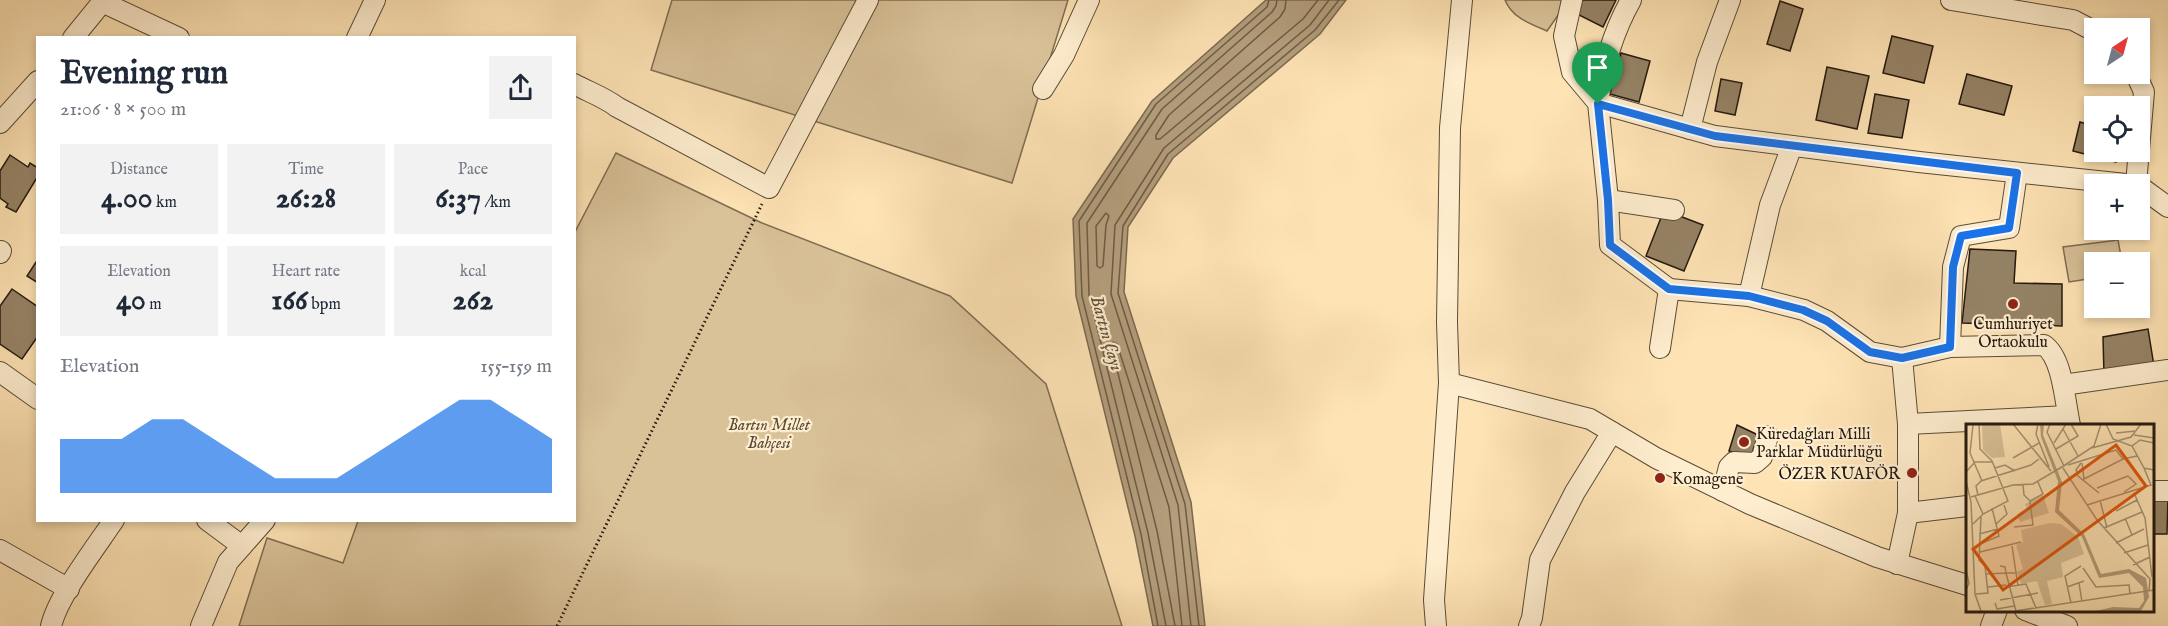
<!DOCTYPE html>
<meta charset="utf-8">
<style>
:root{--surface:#fff;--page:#f2f2f3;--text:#1f2937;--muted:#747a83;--accent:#1a73e8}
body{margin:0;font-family:"IM FELL English",serif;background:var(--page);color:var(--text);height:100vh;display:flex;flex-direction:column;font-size:22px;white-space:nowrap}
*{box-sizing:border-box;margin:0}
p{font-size:20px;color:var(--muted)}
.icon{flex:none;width:33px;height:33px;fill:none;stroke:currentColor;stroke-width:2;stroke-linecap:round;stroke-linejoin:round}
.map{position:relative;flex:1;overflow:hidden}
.sheet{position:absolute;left:36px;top:36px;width:540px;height:486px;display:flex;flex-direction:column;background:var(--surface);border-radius:0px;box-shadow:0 3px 9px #0003}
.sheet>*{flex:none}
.needle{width:39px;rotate:36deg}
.fabs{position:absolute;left:2084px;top:18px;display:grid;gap:12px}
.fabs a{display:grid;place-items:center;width:66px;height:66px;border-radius:0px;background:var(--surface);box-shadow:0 3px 9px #0003;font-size:30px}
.pin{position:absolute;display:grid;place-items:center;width:51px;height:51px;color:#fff;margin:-62px -26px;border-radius:50% 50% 50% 0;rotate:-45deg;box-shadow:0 0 6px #0007}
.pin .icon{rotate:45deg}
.round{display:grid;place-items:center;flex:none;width:63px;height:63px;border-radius:0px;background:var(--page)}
.headline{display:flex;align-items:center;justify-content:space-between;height:102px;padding:0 24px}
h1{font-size:33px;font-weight:800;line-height:45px}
.metrics{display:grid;grid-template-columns:repeat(3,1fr);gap:9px;height:102px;padding:6px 24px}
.metrics div{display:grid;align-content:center;border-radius:0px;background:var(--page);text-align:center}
.metrics b{font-size:30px;font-weight:800}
.metrics small{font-size:16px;font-weight:400}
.metrics p{font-size:16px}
.chart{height:168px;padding:12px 24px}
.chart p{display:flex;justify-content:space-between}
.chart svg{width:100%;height:108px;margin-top:6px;fill:var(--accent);opacity:.7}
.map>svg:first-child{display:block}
.green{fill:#d9c198;stroke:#7e6d54;stroke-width:1.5}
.water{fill:#b49e7c;stroke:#7a6950;stroke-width:1.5}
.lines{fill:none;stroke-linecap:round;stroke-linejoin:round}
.shore{stroke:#6c5c46;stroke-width:1.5}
.building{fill:#958265;stroke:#24190f;stroke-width:1.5}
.minor-casing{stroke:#5a4c38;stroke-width:22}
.path{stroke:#24190f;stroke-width:3;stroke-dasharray:1.5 3;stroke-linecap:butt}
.minor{stroke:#feedce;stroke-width:20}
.route-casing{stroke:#fff;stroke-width:12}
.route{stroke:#1a73e8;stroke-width:8}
.poi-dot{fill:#8f2418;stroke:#feedce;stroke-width:2}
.labels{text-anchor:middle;stroke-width:4.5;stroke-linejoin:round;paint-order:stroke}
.poi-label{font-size:16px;fill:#24190f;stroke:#feedce;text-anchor:start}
.park-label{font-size:16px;font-style:italic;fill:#5a4b38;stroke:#feedce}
.water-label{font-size:18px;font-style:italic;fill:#5e4e3b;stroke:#feedce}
.inset-road{fill:none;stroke:#a79272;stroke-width:1.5}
.view{fill:#de560c;fill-opacity:0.15;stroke:#de560c;stroke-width:3}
.inset-edge{fill:none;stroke:#24190f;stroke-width:3}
</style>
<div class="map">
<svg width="2168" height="626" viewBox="0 0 2168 626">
<rect width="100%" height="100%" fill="#fee3b4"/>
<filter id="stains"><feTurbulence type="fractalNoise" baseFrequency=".00333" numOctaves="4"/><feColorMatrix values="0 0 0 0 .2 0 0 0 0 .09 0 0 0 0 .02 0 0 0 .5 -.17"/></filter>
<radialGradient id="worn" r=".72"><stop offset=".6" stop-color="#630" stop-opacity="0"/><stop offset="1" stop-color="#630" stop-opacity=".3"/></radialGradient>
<!-- green -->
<g class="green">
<polygon points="672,0 1068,0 1012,183 651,70"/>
<path d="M1505,0H1565L1561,11L1547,31C1531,24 1512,18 1505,0Z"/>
<polygon points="616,153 762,223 950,296 1046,384 1122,626 239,626 267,538 343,563 358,521 574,520 575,232"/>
<polygon points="2118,240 2122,262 2094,262 2094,278 2069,282 2063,247"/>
</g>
<!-- water -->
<polygon class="water" points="1266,0 1346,0 1320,34 1173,158 1128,227 1124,292 1191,502 1205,626 1153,626 1135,536 1076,296 1073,219 1152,101"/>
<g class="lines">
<!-- shore -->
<g class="shore">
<polyline points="1286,0 1285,9 1280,17 1169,115 1156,135 1156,139 1160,139 1303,19 1318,0"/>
<polygon points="1106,213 1109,216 1106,225 1103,266 1100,268 1097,266 1096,226"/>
<polyline points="1158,626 1141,534 1082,296 1079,221 1156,104 1267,7 1269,0"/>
<polyline points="1166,626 1148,533 1089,295 1087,223 1162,109 1272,12 1276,6 1277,0"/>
<polyline points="1175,626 1157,531 1111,345 1113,342 1117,344 1169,507 1182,626"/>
<polyline points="1191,626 1178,505 1111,294 1115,225 1164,148 1310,25 1329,0"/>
<polyline points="1199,626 1185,504 1118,293 1123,226 1168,154 1315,30 1339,0"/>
</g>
</g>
<!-- building -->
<g class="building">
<polygon points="1579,0 1616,0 1603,27 1573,12"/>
<polygon points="1780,1 1803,9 1790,51 1767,44"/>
<polygon points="1892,36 1933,46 1924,83 1883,73"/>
<polygon points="1621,53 1650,61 1639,102 1610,94"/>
<polygon points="1827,67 1869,76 1857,129 1816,120"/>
<polygon points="1967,74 2012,86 2004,115 1959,104"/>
<polygon points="1721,79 1742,83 1735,115 1715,111"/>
<polygon points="1875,94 1909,100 1902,138 1868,133"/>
<polygon points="2080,122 2094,126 2094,152 2118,152 2116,162 2073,151"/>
<polygon points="10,155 28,167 30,163 38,168 38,176 16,212 6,207 8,204 0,198 0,171"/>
<polygon points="1664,210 1703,225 1684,271 1646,256"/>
<polygon points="1970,249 2016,251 2014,283 2062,284 2062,326 1962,323"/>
<polygon points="38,259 38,283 27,276"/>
<polygon points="12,289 38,307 38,336 22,359 0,344 0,306"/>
<polygon points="2148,329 2154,366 2104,375 2103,337"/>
<polygon points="1737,425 1758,435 1753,450 1757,452 1738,457 1739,454 1729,451"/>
<polygon points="2168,496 2167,534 2152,534 2152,497"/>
</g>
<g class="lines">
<!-- minor casing -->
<g class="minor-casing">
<g id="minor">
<polyline points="1572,0 1564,36 1572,72 1598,103 1608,200 1610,245 1669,289 1660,348"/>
<path d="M1631,0C1613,32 1603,66 1598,103L1715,136L1919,162L2126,184"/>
<polyline points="1951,0 2073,20 2094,31"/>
<polyline points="102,2 179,38"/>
<polyline points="73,38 104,0"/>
<polyline points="357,38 375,0"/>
<path d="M574,84C589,92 604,97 617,107L769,188L868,0"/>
<polyline points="1043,89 1064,55 1089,0"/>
<polyline points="0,123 38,81"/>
<polyline points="1690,129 1707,62 1730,0"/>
<polyline points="2136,184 2144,92 2136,74"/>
<polyline points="2139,186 2168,207"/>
<polyline points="1608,200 1674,210"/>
<polyline points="0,253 1,251"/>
<path d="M1669,289L1749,296L1804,310L1827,321L1870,352L1902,358L1950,347L2044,345C2063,358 2065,403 2070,425"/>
<polyline points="1749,296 1770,205 1792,146"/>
<polyline points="1950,347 1953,267 1961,236 2009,228 2017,173"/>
<polyline points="0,372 38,399"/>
<polyline points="1449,383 1590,419 1656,458 1750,504 1877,557 1967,585"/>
<polyline points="2063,385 2168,370"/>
<polyline points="1908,424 2068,416"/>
<polyline points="1723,491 1729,467 1734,462 1755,463 1762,457 1768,436"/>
<polyline points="2152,491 2168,491"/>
<polyline points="1908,513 1967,506"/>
<polyline points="207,520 242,546"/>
<polyline points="0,550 69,589"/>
<polyline points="1897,564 1908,513 1908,424 1902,358"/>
<polyline points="2025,610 2067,626"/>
<path d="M51,626C58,596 96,547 114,520"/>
<polyline points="201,626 228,562 265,520"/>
<polyline points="1436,626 1434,600 1449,383 1447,322 1450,128 1462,0"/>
<polyline points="1529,626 1532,618 1540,560 1575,492 1612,432"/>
<polyline points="1991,626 1997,610"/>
</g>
</g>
<!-- path -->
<polyline class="path" points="557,626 762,204"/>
<!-- minor -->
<use href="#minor" class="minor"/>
</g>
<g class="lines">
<!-- route casing -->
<g class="route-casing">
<polygon id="route" points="1598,104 1715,136 2017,173 2009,228 1961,236 1953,267 1950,347 1902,358 1870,352 1827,321 1803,310 1749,296 1669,289 1610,245 1608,200"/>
</g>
<!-- route -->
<use href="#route" class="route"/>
</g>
<!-- markers -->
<g class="poi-dot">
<circle cx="2013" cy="304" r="6"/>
<circle cx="1744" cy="442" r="6"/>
<circle cx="1912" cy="473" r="6"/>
<circle cx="1660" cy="478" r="6"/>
</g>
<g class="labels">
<!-- poi labels -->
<g class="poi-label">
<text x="2013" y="329" text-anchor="middle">Cumhuriyet<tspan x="2013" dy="18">Ortaokulu</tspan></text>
<text x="1756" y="439">Küredağları Milli<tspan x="1756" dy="18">Parklar Müdürlüğü</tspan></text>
<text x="1900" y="479" text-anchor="end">ÖZER KUAFÖR</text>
<text x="1672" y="484">Komagene</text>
</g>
<!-- park labels -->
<g class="park-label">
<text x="769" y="430">Bartın Millet<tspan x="769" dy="18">Bahçesi</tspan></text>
</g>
<!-- water labels -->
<g class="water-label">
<text transform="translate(1107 333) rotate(74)" y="6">Bartın Çayı</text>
</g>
</g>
<!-- overview -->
<g transform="translate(1966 424)">
<rect width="188" height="188" fill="#fee3b4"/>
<path d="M16,0H34L39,33L26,34L17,26ZM77,71L83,89L54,98L51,90L61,84L59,80ZM84,99L95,100L112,113L118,130L95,139L97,153L81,157L86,180L79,181L71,157L55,160L51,148L57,145L50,121L57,118L55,106Z" fill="#d9c198"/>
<path d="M74,0H78L77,11L96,58L93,86L118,110L135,150L163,145L180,154L183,173L175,187H130L147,183L173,184L178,177L177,163L163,149L133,154L116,113L89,88L92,57L75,13Z" fill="#b49e7c"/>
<path class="inset-road" d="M47,0L85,47M72,0L70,10L83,43M84,0L81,8L98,42M140,0L147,15L166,22L178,44L188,46M7,1L4,29L16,57M97,5L112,32M150,9L170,7M168,11L188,14M88,19L100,0M166,22L174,16L188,19M126,24L165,13L175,0M90,25L112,12L105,0M47,34L73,19M115,39L110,46L112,52L133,69M116,39L118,55L157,35L171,32M99,41L128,22L135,0M102,41L150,26L157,35M29,44L39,41L49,47M97,44L131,96L184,155L183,168M0,48L9,38H26M0,57L5,78L9,170L15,187M57,61L58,71L64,77M131,64L162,52M158,68L170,60L162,52M168,69L179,94L186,153M12,71L10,62L15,57L65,41L73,35M9,72L17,90M5,73L47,61L67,60L101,40M134,76L141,104M121,81L185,61L178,44M150,87L171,76M159,94L166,111M7,100L17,90L42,77L26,37L14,25L13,0M30,100L41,90L38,81M48,103L67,101L64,77L77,70L72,58M138,104L176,88M13,110L32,105M150,119L178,105M14,120L33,112L26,84M46,122L52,162M14,128L55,118M158,129L182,121M167,141L184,133M34,142L39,143L40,149H49M117,144L130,163L163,161L164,170M0,146L3,159L0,166M20,150L40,149L50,187M113,159L116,178M22,163L40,161M40,163L60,160L70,184M101,163L118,157M10,170L22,169L19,142L13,136L15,93M34,176L72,169M29,179L31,185L48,182M105,179L99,152L115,142M49,187L188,166"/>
<path class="view" d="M150,21L180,62L37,166L7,125Z"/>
<rect width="188" height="188" class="inset-edge"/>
</g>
<rect width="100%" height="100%" filter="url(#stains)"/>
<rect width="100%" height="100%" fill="url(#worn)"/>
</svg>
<div class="fabs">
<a><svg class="needle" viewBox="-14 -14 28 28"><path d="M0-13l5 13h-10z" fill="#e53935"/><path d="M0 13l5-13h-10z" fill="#747a83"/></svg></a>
<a><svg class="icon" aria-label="locate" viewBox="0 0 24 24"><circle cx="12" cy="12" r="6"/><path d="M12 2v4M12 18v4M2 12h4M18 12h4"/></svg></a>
<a>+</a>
<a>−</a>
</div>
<div class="pin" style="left:1598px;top:104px;background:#1e9e55"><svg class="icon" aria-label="arrive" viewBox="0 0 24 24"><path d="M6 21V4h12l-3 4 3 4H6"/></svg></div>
<section class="sheet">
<div class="headline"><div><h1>Evening run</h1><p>21:06 · 8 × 500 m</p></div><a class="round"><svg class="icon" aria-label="share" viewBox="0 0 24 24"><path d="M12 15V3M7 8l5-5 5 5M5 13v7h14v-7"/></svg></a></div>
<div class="metrics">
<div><p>Distance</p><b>4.00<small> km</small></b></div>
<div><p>Time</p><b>26:28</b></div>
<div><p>Pace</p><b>6:37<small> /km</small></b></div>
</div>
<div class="metrics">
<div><p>Elevation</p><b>40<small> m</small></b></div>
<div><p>Heart rate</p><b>166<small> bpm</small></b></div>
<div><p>kcal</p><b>262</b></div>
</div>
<div class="chart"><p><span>Elevation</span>155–159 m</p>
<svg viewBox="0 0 160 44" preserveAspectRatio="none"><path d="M0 44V22L10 22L20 22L30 14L40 14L50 22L60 30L70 38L80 38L90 38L100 30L110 22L120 14L130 6L140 6L150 14L160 22V44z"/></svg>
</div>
</section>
</div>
